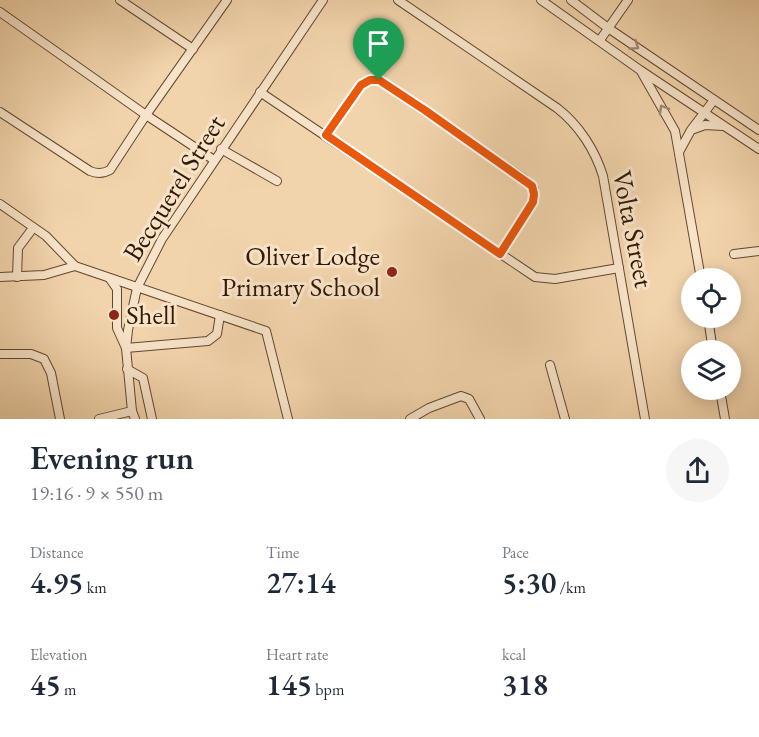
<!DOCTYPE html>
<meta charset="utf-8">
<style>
:root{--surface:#fff;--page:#f6f6f7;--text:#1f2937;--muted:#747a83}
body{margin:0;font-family:"EB Garamond",serif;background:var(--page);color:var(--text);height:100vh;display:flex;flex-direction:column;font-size:22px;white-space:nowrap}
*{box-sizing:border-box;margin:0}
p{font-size:20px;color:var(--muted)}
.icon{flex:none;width:33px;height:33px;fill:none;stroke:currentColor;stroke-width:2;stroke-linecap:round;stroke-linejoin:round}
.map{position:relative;height:419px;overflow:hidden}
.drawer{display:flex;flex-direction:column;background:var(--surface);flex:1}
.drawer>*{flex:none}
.fabs{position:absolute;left:681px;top:268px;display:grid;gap:12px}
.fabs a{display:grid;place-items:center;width:60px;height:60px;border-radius:50%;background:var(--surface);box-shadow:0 3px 15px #0003;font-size:30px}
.pin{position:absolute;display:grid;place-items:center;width:51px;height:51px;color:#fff;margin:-62px -26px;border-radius:50% 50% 50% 0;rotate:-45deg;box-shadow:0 0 6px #0007}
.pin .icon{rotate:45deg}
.round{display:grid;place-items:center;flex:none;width:63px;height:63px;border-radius:32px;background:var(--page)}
.overview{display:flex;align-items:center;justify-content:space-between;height:102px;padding:0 30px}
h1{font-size:33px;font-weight:600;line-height:45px}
.stats{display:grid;grid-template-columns:repeat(3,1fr);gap:9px;height:102px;padding:6px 30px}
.stats div{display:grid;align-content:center}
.stats b{font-size:30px;font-weight:600}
.stats small{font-size:16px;font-weight:400}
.stats p{font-size:16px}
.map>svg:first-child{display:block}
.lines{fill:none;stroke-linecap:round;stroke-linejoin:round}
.minor-casing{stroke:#63472c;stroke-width:10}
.minor{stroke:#f7e3c9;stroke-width:8}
.oneway{stroke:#9f886f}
.route-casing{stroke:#fff;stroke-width:12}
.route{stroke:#ea580c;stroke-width:8}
.poi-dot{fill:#8f2418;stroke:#f7e3c9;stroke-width:2}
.labels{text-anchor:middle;stroke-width:6;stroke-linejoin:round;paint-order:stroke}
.street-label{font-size:27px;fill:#331801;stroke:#f7e3c9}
.poi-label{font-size:27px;fill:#331801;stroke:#f7e3c9;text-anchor:end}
</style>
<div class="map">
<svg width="759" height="419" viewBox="0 0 759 419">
<rect width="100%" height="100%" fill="#f2d4ac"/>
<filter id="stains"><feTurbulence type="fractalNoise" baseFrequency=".00333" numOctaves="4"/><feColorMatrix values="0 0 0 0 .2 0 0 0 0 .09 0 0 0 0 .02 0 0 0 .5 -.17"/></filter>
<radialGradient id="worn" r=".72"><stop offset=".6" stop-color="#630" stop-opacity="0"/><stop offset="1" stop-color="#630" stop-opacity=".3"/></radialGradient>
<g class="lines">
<!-- minor casing -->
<g class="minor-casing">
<g id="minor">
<polyline points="120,0 193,49"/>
<path d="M398,0L557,108C579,125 595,150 603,176L645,419"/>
<polyline points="541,0 640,70 759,149"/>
<polyline points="571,0 608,28 759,130"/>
<polyline points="0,12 146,115 214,160"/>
<polyline points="600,40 628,0"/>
<polyline points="642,73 675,131 701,279"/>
<polyline points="260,92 535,277 555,279 619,268"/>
<path d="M0,112L90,171C97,174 103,174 110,170L146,115L227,0"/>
<polyline points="694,129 705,125 723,126"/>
<polyline points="326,135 361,85 370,80 379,80 524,179 534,189 533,202 500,254"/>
<polyline points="221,149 277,181"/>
<polyline points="679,152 691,130 714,100"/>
<polyline points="0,204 46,236 75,266 266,331 288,419"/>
<polyline points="734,254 759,251"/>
<polyline points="0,277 44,275 75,266"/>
<polyline points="17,277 18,248 33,228"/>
<polyline points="110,279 117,289 117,328 126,348 208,341 217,334 220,315"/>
<polyline points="708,318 713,351"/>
<polyline points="0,354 31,354 44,359 51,373 60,419"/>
<polyline points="550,365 565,419"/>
<polyline points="127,369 143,378 152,419"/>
<polyline points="720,390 725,419"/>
<polyline points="99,419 132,411"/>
<polyline points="135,419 132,411 126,348 128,330 137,288 162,239 323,0"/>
<polyline points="410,419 429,408 461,396 469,399 480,419"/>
</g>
</g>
<!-- minor -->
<use href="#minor" class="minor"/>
</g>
<!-- one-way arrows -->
<defs><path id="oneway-chevron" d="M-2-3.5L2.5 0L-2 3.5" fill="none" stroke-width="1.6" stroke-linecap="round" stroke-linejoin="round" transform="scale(1.5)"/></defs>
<g class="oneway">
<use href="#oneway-chevron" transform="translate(635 46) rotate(34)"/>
<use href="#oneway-chevron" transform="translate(663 109) rotate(-120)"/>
</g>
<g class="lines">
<!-- route casing -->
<g class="route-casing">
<polygon id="route" points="370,80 379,80 426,111 532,186 534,194 533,202 500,254 326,135 361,85"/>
</g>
<!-- route -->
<use href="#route" class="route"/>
</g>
<!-- markers -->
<g class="poi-dot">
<circle cx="392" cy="272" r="6"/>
<circle cx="114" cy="315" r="6"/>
</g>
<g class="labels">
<!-- street labels -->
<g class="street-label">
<text transform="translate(174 188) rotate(-58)" y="9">Becquerel Street</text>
<text transform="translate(633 229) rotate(79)" y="9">Volta Street</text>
</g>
<!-- poi labels -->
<g class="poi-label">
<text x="380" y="265">Oliver Lodge<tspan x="380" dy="31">Primary School</tspan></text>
<text x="126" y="324" text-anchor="start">Shell</text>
</g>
</g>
<rect width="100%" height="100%" filter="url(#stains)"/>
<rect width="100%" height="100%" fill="url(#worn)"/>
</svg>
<div class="fabs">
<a><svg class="icon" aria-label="locate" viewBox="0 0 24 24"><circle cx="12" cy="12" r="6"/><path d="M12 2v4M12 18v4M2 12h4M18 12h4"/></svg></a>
<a><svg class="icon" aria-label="layers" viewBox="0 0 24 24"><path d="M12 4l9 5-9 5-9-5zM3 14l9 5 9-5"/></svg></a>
</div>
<div class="pin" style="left:379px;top:80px;background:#1e9e55"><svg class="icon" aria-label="arrive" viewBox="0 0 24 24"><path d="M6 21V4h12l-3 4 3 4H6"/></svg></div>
</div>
<section class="drawer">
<div class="overview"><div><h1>Evening run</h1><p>19:16 · 9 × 550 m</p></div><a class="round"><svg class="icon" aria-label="share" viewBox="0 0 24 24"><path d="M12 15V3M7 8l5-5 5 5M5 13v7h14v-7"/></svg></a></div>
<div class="stats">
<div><p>Distance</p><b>4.95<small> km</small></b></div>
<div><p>Time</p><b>27:14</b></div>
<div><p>Pace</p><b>5:30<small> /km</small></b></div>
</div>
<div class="stats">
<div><p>Elevation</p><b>45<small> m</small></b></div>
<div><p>Heart rate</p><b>145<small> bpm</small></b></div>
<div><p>kcal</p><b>318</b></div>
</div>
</section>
